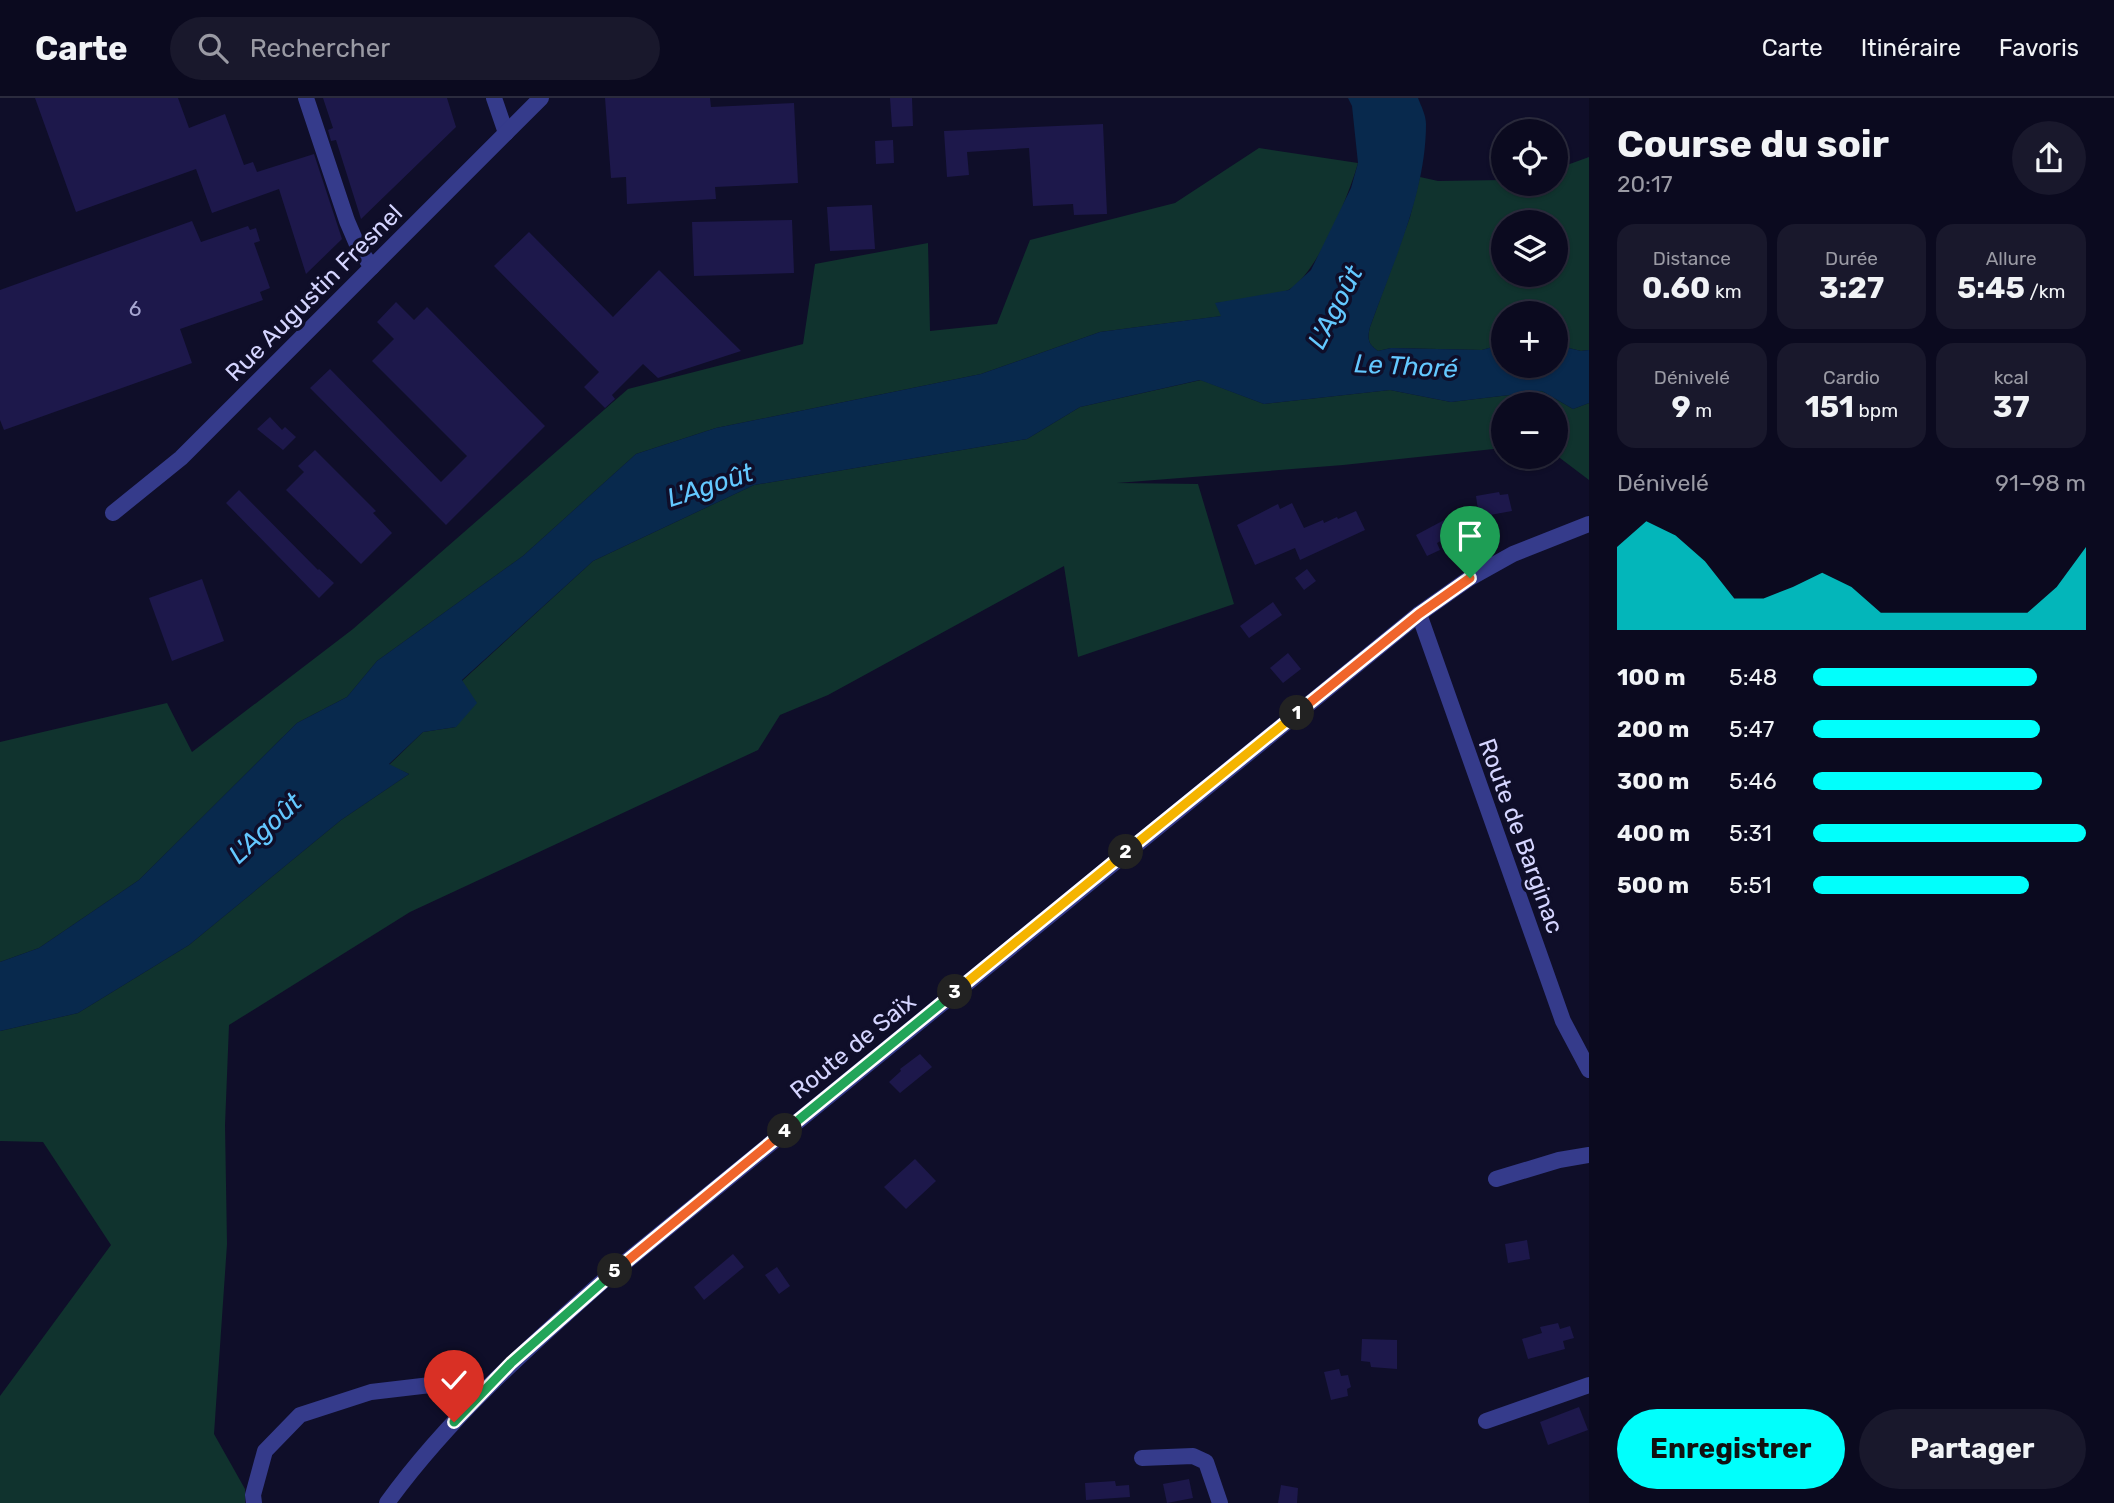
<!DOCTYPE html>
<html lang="fr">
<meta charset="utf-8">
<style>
:root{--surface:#0b0a1f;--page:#19182c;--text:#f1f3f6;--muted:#9a9aa4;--line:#2b2b3d;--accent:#01fffc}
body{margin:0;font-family:Rubik,sans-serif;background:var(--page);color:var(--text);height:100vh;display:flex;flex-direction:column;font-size:26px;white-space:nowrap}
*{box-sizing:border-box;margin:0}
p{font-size:23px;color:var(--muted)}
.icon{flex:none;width:38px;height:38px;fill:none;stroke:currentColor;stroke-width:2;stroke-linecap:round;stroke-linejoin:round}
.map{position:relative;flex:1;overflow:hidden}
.panel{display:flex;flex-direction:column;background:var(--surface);width:525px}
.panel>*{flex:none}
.buttons{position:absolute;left:1491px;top:21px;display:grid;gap:14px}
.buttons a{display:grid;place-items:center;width:77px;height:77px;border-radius:50%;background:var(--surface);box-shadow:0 2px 5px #0004,0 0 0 2px var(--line);font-size:35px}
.pin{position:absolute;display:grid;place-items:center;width:60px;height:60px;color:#fff;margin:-72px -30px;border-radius:50% 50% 50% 0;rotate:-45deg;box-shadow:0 0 7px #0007}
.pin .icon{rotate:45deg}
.km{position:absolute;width:35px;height:35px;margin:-18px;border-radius:50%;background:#222;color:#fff;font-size:19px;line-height:35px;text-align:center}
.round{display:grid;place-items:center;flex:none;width:74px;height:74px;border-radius:37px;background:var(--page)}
.summary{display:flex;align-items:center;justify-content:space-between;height:119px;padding:0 28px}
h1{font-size:38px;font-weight:700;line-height:52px}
.figures{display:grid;grid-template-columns:repeat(3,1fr);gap:10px;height:119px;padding:7px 28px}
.figures div{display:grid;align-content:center;border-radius:18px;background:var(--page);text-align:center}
.figures b{font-size:30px;font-weight:700}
.figures small{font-size:19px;font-weight:400}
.figures p{font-size:19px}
.chart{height:196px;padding:14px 28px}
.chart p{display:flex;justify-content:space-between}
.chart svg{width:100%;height:126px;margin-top:7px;fill:var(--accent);opacity:.7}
.action{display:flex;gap:14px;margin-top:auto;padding:14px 28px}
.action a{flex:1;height:80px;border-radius:42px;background:var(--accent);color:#111;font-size:28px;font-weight:700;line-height:80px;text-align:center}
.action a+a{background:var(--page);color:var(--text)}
ul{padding:0 28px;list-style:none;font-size:23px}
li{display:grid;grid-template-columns:112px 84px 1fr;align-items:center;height:52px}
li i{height:18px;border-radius:9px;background:var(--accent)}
header{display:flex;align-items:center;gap:42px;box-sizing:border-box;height:98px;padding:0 35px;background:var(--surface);border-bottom:2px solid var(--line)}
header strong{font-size:33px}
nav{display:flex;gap:38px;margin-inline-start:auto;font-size:24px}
.search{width:490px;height:63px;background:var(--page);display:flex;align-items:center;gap:18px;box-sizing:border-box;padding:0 24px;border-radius:38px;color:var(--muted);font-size:26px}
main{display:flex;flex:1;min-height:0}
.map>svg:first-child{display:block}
.green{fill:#10332e;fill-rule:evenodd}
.water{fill:#08294d}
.building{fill:#1d184b}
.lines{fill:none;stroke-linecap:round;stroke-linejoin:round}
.minor{stroke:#353b8b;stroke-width:16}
.split-1-casing{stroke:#fff;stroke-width:14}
.split-2-casing{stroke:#fff;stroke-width:14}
.split-3-casing{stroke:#fff;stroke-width:14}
.split-4-casing{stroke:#fff;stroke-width:14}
.split-5-casing{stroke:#fff;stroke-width:14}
.split-6-casing{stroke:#fff;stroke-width:14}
.split-1{stroke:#f0652b;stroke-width:9}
.split-2{stroke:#f5b400;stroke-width:9}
.split-3{stroke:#f5b400;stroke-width:9}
.split-4{stroke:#22a559;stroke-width:9}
.split-5{stroke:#f0652b;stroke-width:9}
.split-6{stroke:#22a559;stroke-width:9}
.labels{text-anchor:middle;stroke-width:7;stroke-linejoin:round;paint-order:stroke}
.number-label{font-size:21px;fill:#a7a6d2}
.street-label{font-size:24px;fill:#d5d5ff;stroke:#0f0e29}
.water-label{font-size:26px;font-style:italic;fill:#63c8ff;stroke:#0f0e29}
</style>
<header>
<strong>Carte</strong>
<div class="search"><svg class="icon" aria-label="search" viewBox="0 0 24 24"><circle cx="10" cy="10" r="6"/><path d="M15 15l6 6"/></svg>Rechercher</div>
<nav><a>Carte</a><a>Itinéraire</a><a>Favoris</a></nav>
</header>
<main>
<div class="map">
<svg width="1589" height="1405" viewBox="0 0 1589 1405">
<rect width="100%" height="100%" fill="#0f0e29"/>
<!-- green -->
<g class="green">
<path d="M1259,50L1358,65C1349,97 1318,174 1290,191C1277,199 1232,203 1216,205L1222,218L1100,234L981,276L716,330L636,356L523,458L377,563L347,599L297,625L139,782L39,850L0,864V644L167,605L192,654L353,531L628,291L803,246L815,166L928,145L930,233L997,226L1030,142L1175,105Z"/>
<path d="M1589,59V252L1581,253L1556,247V215H1503V246L1482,252L1391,250L1378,253C1368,246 1367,241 1370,229L1410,119L1420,79L1438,83L1503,82V86H1556V71ZM1503,124H1556V177H1503Z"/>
<polygon points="1201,282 1264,306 1390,292 1451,304 1542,293 1573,311 1589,305 1589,382 1556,357 1556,306 1503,306 1503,350 1343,367 1117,385 1198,386 1234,506 1078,559 1064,468 828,597 780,617 758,652 410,814 229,927 225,1027 227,1146 214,1336 245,1391 245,1405 0,1405 0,1298 111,1147 43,1044 0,1043 0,933 78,915 189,847 341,722 409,676 389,667 423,634 456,629 462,583 593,463 754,387 1027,341 1080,309"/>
</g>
<!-- water -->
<path class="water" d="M1348,0H1418C1421,8 1426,17 1426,26C1426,95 1393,165 1370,229C1367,241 1368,246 1378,253L1391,250L1482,252L1503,246V268H1556V247L1581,253L1589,252V305L1573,311L1542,293L1451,304L1390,292L1264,306L1200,282L1080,309L1027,341L754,387L593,463L462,582L477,605L456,629L423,634L389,666L409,676L341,722L189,847L78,915L0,933V864L39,850L139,782L297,625L347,599L377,563L523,458L636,356L716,330L981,276L1100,234L1221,218L1215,205L1289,192L1311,172L1351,90L1358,65L1352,8Z"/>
<!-- building -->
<g class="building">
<polygon points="35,0 178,0 189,30 225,16 244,67 253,64 257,74 314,56 342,141 306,176 279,91 212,115 196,71 76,114"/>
<polygon points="323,0 447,0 456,29 361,121 336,42 331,43 328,32 333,30"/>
<polygon points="605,0 710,0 711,9 794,5 798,85 715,89 716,101 627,106 626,79 611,80"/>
<polygon points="890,0 912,0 913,28 892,29"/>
<polygon points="1103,26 1107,116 1074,117 1073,106 1033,108 1029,50 967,54 969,77 947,79 944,33"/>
<polygon points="893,42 894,65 876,66 875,43"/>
<polygon points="872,107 875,151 830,153 827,109"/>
<polygon points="792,122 794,175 694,178 692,124"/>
<polygon points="192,123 201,144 248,128 250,132 256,130 260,143 254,145 270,190 260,194 263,202 180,231 192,265 4,332 0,322 0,192"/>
<polygon points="529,134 613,219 659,172 741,253 658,280 643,266 612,297 615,301 605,310 584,289 599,274 494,168"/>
<polygon points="396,204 414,222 427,209 545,328 446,427 310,290 330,271 441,384 467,358 372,263 394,241 377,224"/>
<polygon points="270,319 282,332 285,329 296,339 283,352 257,331"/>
<polygon points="315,352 376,413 373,415 392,435 361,466 286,392 304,374 298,368"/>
<polygon points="239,392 318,472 319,471 334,485 319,500 226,405"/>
<polygon points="1499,394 1500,397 1508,396 1512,413 1479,419 1476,398"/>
<polygon points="1292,405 1304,430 1323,422 1324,425 1337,419 1338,421 1356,413 1365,432 1300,462 1295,450 1255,467 1237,427 1278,406 1280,411"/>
<polygon points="1448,420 1456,434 1437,445 1440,452 1427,458 1416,437"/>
<polygon points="1307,471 1316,483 1304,492 1295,480"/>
<polygon points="202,481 224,543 172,563 149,500"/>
<polygon points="1273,504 1282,517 1249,540 1240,528"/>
<polygon points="1288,555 1301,571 1283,585 1270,570"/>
<polygon points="920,956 932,969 900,995 889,984 901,973 900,971"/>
<polygon points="915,1061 936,1083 906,1111 884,1089"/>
<polygon points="1527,1142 1530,1161 1508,1165 1505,1146"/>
<polygon points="733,1156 744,1169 704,1202 694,1189"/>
<polygon points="777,1169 790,1188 779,1196 765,1177"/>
<polygon points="1558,1225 1560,1231 1570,1228 1574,1240 1563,1243 1565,1251 1528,1261 1522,1241 1542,1235 1540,1229"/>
<polygon points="1362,1241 1397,1242 1397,1271 1371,1269 1370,1264 1361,1263"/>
<polygon points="1339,1271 1341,1278 1348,1277 1351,1289 1347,1291 1348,1298 1331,1302 1324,1274"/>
<polygon points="1579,1309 1588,1332 1548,1347 1540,1324"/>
<polygon points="1189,1381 1193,1400 1167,1405 1163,1386"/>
<polygon points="1115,1383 1116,1388 1129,1387 1130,1399 1086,1402 1085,1385"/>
<polygon points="1281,1387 1298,1390 1297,1405 1278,1405"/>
</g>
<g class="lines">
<!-- minor -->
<g class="minor">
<polyline points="306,0 347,123 359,151 372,169"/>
<polyline points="494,0 506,35"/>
<polyline points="113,415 181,360 541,0"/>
<polyline points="1419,516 1563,923 1589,972"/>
<polyline points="1496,1081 1559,1062 1589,1057"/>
<polyline points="1486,1323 1589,1287"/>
<polyline points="1142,1360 1193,1358 1206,1364 1220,1405"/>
<polyline points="254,1405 253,1397 265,1353 300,1317 371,1294 439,1286"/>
<path d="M387,1405C450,1318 531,1247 611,1176L1419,516L1470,480L1513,456L1589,426"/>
</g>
</g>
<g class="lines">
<!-- split-1 casing -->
<g class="split-1-casing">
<polyline id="split-1" points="1297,615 1419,516 1470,480"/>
</g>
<!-- split-2 casing -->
<g class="split-2-casing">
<polyline id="split-2" points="1126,754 1297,615"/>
</g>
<!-- split-3 casing -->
<g class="split-3-casing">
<polyline id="split-3" points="955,894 1126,754"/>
</g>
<!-- split-4 casing -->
<g class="split-4-casing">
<polyline id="split-4" points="785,1033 955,894"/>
</g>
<!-- split-5 casing -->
<g class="split-5-casing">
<polyline id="split-5" points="615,1173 785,1033"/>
</g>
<!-- split-6 casing -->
<g class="split-6-casing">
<polyline id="split-6" points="454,1324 511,1265 615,1173"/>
</g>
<!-- split-1 -->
<use href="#split-1" class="split-1"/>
<!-- split-2 -->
<use href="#split-2" class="split-2"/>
<!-- split-3 -->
<use href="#split-3" class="split-3"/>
<!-- split-4 -->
<use href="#split-4" class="split-4"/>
<!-- split-5 -->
<use href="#split-5" class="split-5"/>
<!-- split-6 -->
<use href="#split-6" class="split-6"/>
</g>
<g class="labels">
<!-- number labels -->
<g class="number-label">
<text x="135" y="218">6</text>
</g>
<!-- street labels -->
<g class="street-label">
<text transform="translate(314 195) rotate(-45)" y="8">Rue Augustin Fresnel</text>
<text transform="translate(1521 738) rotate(70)" y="8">Route de Barginac</text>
<text transform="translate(853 948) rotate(-39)" y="8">Route de Saïx</text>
</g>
<!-- water labels -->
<g class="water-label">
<text transform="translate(1335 209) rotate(-63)" y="9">L'Agoût</text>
<text transform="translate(1406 268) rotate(3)" y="9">Le Thoré</text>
<text transform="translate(710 387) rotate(-18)" y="9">L'Agoût</text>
<text transform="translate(265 730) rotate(-43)" y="9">L'Agoût</text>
</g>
</g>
</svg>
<div class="buttons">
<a><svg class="icon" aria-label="locate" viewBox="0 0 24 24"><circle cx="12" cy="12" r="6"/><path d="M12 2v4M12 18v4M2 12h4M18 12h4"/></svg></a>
<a><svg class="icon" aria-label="layers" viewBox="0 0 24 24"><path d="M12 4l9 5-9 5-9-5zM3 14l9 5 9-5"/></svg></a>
<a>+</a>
<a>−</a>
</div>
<div class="pin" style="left:1470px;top:480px;background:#1e9e55"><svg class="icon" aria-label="arrive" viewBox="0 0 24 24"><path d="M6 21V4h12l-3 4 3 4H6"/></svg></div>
<div class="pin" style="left:454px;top:1324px;background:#d93025"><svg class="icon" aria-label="check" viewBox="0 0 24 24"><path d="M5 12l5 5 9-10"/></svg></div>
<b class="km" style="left:1297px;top:615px">1</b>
<b class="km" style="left:1126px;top:754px">2</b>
<b class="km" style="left:955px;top:894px">3</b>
<b class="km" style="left:785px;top:1033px">4</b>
<b class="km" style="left:615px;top:1173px">5</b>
</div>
<section class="panel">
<div class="summary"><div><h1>Course du soir</h1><p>20:17</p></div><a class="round"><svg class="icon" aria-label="share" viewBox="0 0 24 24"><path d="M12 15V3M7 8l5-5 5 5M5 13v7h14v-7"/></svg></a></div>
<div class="figures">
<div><p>Distance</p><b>0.60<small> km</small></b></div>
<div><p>Durée</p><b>3:27</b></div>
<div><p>Allure</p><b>5:45<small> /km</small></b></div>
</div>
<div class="figures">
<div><p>Dénivelé</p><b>9<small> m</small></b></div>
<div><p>Cardio</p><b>151<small> bpm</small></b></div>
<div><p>kcal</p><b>37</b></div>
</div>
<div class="chart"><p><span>Dénivelé</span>91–98 m</p>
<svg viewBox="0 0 160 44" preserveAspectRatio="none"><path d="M0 44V15L10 6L20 11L30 20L40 33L50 33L60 29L70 24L80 29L90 38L100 38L110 38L120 38L130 38L140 38L150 29L160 15V44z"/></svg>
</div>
<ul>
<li><b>100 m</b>5:48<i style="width:82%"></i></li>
<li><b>200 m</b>5:47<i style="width:83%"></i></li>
<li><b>300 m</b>5:46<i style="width:84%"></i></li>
<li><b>400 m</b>5:31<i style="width:100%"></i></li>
<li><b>500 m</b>5:51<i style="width:79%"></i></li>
</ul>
<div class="action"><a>Enregistrer</a><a>Partager</a></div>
</section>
</main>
